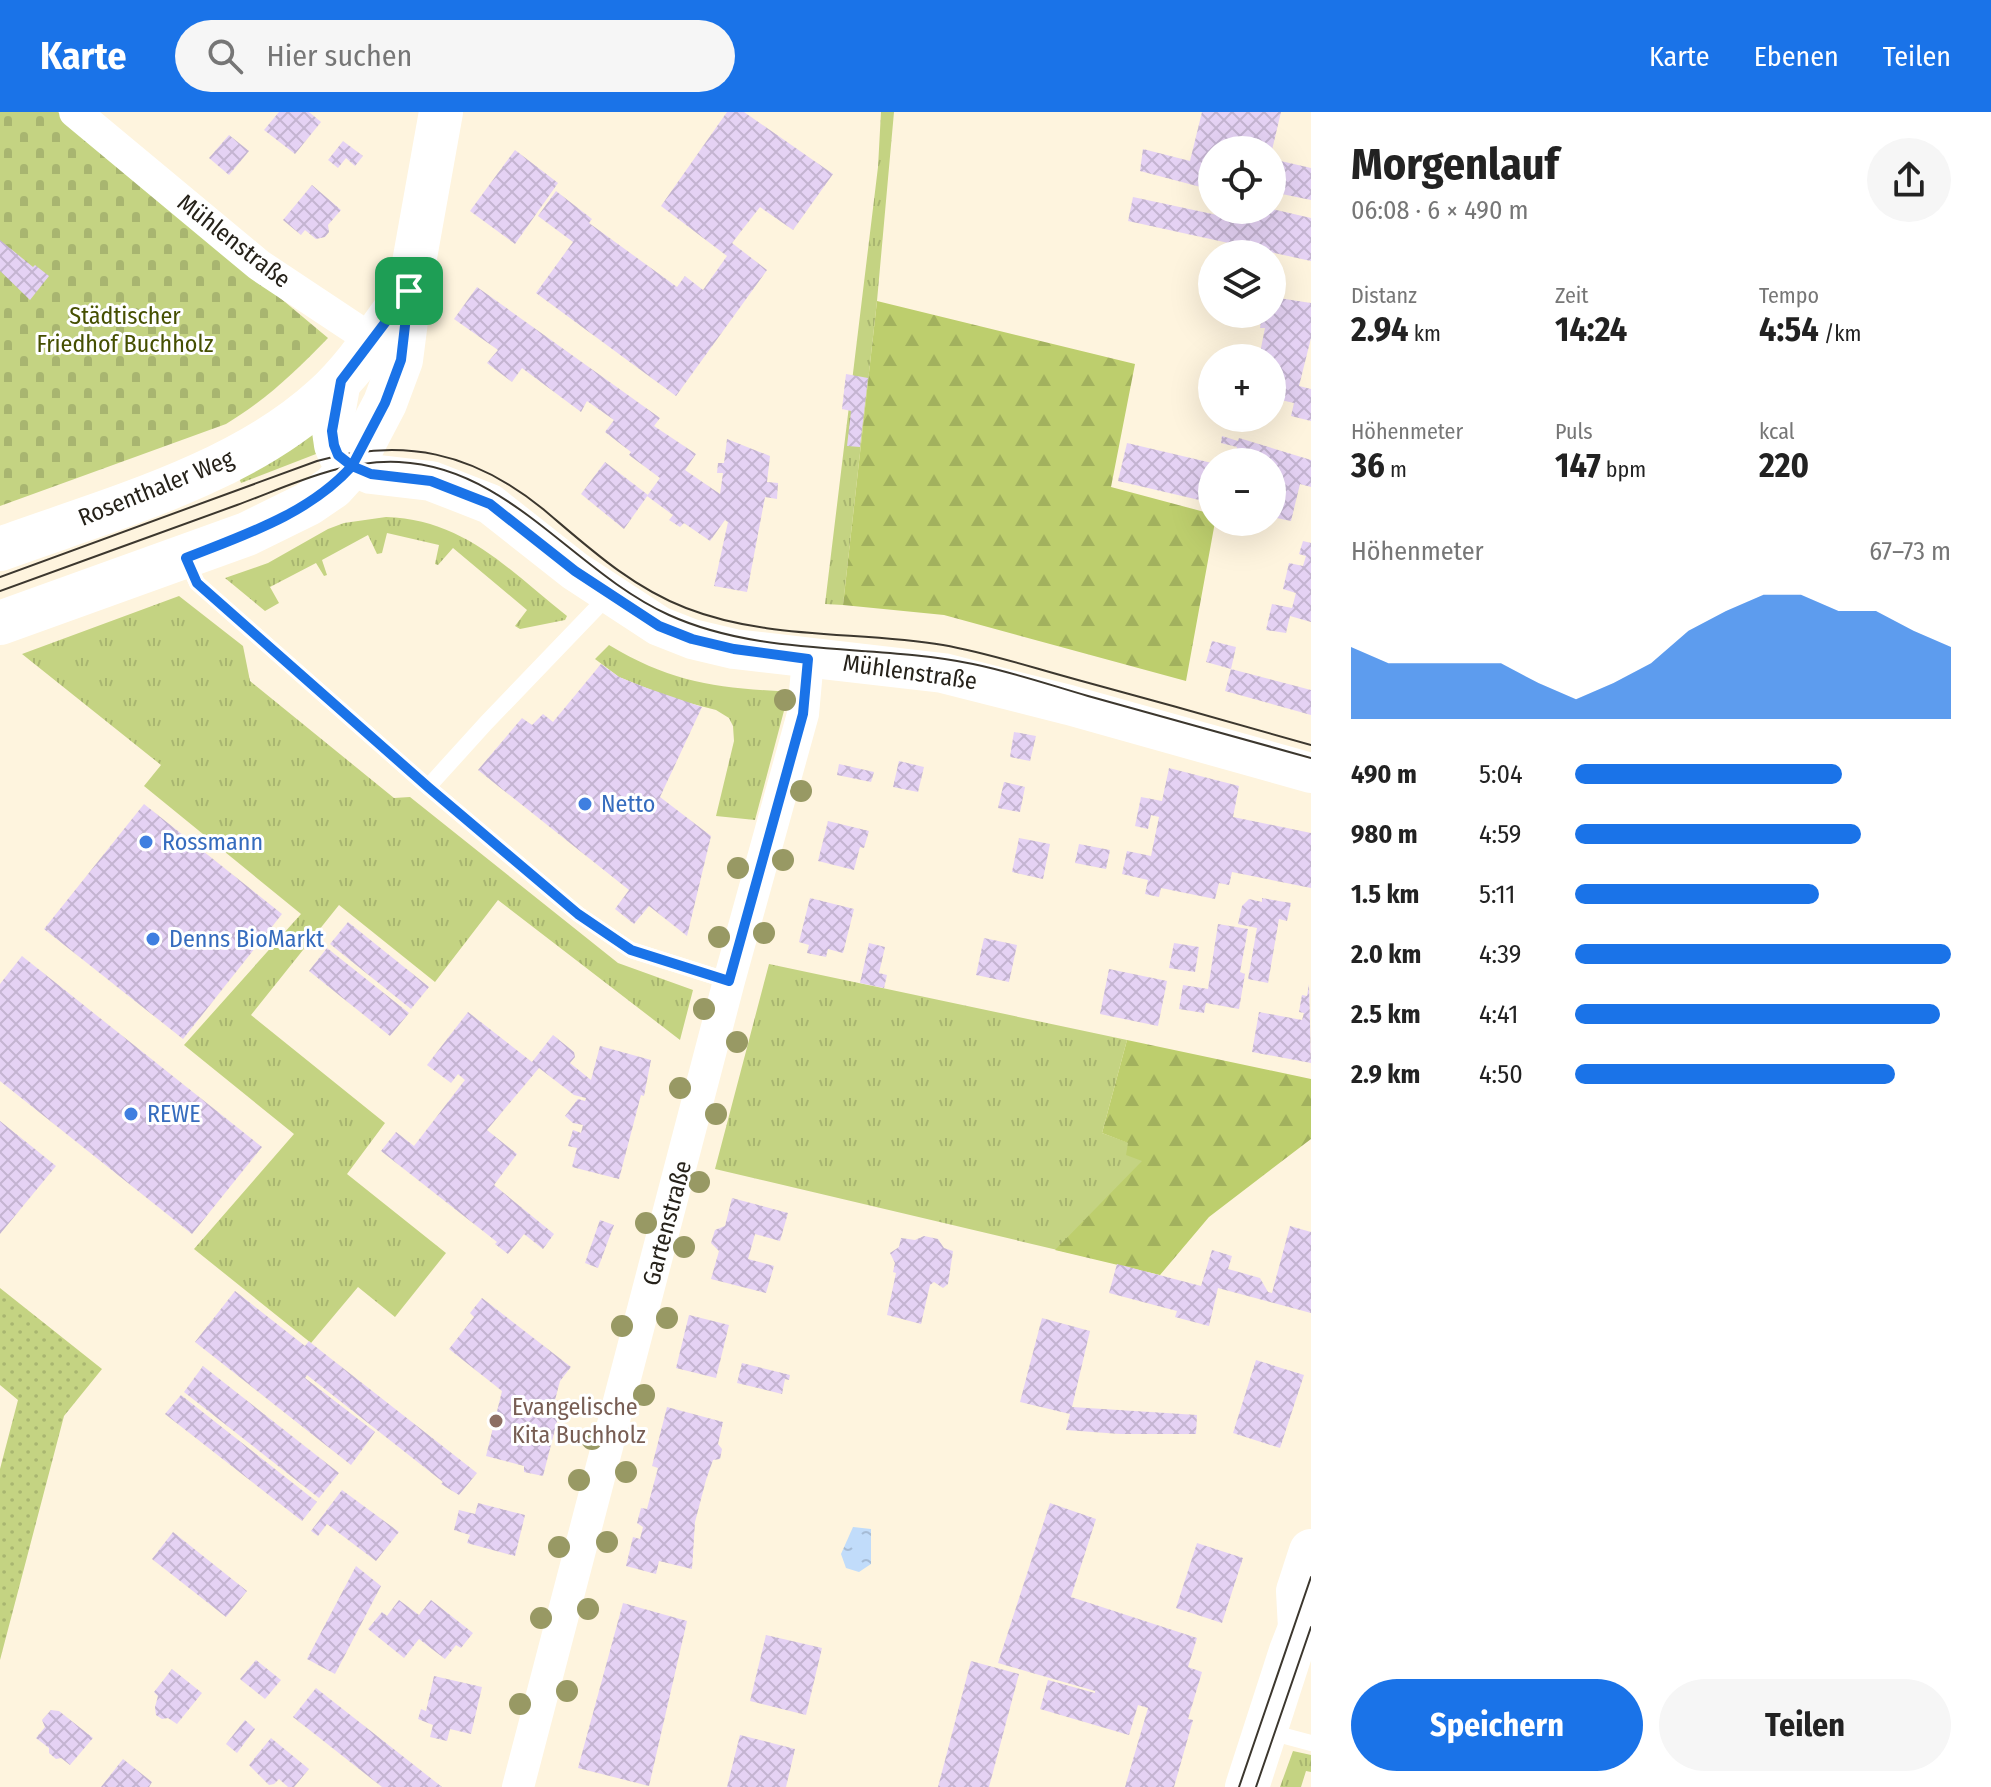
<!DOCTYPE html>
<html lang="de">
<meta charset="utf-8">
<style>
:root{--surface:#fff;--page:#f6f6f6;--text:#222;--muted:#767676;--accent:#1a73e8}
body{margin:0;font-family:"Fira Sans Condensed",sans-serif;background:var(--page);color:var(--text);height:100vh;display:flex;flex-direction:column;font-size:30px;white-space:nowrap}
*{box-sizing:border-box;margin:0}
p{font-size:26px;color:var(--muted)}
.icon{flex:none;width:44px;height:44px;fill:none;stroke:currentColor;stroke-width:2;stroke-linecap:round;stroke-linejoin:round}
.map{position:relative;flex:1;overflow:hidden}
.panel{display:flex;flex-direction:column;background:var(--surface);width:680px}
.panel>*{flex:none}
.fabs{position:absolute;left:1198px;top:24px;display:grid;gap:16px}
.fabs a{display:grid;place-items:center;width:88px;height:88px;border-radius:50%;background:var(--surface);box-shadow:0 8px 32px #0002;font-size:40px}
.pin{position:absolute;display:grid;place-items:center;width:68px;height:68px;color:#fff;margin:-34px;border-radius:16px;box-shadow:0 4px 12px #0006}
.round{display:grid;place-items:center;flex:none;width:84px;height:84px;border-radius:42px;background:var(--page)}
.head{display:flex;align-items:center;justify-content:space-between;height:136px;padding:0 40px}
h1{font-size:44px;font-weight:700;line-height:60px}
.metrics{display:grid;grid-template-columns:repeat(3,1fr);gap:12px;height:136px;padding:8px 40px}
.metrics div{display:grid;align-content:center}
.metrics b{font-size:34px;font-weight:700}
.metrics small{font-size:22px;font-weight:400}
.metrics p{font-size:22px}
.chart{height:224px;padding:16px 40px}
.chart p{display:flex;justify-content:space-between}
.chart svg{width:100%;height:144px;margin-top:8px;fill:var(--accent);opacity:.7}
.action{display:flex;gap:16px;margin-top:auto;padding:16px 40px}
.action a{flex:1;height:92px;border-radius:48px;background:var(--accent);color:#fff;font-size:32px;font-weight:700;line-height:92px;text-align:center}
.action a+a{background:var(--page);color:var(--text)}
ul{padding:0 40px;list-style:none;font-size:26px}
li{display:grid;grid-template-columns:128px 96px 1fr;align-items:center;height:60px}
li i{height:20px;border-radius:10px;background:var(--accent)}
header{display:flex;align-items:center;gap:48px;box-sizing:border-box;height:112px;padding:0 40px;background:var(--accent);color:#fff}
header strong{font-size:38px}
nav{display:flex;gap:44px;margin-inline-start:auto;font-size:28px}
.search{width:560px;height:72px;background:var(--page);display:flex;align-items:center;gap:20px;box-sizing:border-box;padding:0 28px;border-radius:44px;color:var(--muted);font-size:30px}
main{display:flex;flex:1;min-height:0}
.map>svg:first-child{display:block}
.grass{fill:url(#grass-tufts)}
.forest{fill:url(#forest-firs)}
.cemetery{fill:url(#cemetery-stones)}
.park{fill:url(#park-dots)}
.water{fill:url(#water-ripples)}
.building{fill:url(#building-cross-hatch)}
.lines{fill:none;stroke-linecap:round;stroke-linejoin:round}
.service{stroke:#fff;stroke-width:16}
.minor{stroke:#fff;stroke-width:32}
.tertiary{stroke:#fff;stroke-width:40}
.secondary{stroke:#fff;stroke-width:44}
.tram{stroke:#3c372e;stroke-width:2}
.tree{fill:#989964}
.route-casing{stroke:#fff;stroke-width:16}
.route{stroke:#1a73e8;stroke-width:10}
.shop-dot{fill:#3f7fe0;stroke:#fff;stroke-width:3}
.education-dot{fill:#8d6e63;stroke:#fff;stroke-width:3}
.labels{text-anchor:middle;stroke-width:6;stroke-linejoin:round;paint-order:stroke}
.street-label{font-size:24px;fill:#26221a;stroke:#fff}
.park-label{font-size:24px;fill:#454f01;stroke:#fff}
.shop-label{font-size:24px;fill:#366cbe;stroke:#fff;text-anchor:start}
.education-label{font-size:24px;fill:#785e54;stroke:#fff;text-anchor:start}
</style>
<header>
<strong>Karte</strong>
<div class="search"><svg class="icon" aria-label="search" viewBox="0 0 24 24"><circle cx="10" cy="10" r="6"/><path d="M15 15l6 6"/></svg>Hier suchen</div>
<nav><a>Karte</a><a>Ebenen</a><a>Teilen</a></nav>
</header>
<main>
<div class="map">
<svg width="1311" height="1675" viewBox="0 0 1311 1675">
<defs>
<pattern id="grass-tufts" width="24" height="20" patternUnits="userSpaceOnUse" patternTransform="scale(2)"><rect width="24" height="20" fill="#c4d382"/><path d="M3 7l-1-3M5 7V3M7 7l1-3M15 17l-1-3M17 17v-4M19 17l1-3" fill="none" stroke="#a8b570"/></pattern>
<pattern id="forest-firs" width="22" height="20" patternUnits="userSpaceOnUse" patternTransform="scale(2)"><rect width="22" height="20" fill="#bdce6d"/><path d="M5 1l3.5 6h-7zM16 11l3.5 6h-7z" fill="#a2b15e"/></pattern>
<pattern id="cemetery-stones" width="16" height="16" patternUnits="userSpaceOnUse" patternTransform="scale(2)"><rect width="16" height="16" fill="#c4d382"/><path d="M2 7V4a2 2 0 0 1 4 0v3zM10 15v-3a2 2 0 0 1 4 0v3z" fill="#a8b570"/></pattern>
<pattern id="park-dots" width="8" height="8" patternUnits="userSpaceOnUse" patternTransform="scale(2)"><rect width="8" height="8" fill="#c4d382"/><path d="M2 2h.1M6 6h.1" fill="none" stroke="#a8b570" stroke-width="1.8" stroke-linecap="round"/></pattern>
<pattern id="water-ripples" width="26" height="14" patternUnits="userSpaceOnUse" patternTransform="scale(2)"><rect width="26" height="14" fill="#c1dcfa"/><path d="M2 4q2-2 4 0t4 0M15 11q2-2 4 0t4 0" fill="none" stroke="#a6bcd6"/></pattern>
<pattern id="building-cross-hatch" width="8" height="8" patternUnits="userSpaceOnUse" patternTransform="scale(2)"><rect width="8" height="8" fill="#e5d2f4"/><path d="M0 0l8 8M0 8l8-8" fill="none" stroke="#c4b4d1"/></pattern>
</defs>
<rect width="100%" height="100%" fill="#fef4de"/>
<!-- grass -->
<g class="grass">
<polygon points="881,0 894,0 877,189 843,493 825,492 878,55"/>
<polygon points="312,318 316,342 241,371 235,356"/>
<path d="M386,405C464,407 510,459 567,504L565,508L520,517L515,514L527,498L453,436L438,453L435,452L439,433L387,421L382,441L377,442L368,423L322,448L327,463L324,464L316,451L270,475L279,491L265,499L225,466L268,451L328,417L344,411Z"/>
<polygon points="179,484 243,534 250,569 394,686 410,685 618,851 693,878 680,928 498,788 435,870 339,793 251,903 385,1011 347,1062 446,1141 395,1205 358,1175 311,1231 194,1137 294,1022 184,933 301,802 144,674 161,653 22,542"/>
<path d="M609,533C674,572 719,576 794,580L793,587L785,595L755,708L716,704L734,629L733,614L729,606L716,598L670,586L644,575L619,565L595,547Z"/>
<polygon points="769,852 1127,928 1102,1021 1129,1031 1143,1048 1117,1152 715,1057"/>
<polygon points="1293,1639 1311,1643 1311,1660 1306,1659 1301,1675 1280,1675"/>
</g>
<!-- forest -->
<g class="forest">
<polygon points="877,189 1135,252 1111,375 1212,402 1212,410 1215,410 1186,569 944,503 843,493"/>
<polygon points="1127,928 1311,967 1311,1027 1209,1105 1160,1163 1055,1138 1142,1049 1126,1043 1128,1031 1102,1021"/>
</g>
<!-- cemetery -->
<path class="cemetery" d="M0,0H58L328,226C296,259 266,288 226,312L0,394Z"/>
<!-- park -->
<polygon class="park" points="0,1176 102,1257 64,1304 0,1548 0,1357 18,1288 0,1273"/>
<!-- water -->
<polygon class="water" points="853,1415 871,1417 871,1452 859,1460 846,1456 841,1442"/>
<!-- building -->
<g class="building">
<polygon points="279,0 309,0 321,10 295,42 264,18"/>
<polygon points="727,0 744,0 833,62 793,118 760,95 732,131 767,158 676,284 536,181 573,130 538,104 556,79 592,107 589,111 677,175 685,164 703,178 727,144 661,94"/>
<polygon points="1202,0 1281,0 1272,38 1212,38 1212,78 1140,59 1143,37 1190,49"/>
<polygon points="229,23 249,39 229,63 209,46"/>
<polygon points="343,29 363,44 355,54 346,46 338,56 328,48"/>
<polygon points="515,38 558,71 515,132 470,99"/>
<polygon points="1272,47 1311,56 1311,88 1272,80"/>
<polygon points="312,73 341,98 328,113 329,120 325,125 316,127 305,118 301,123 283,108"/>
<polygon points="1133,85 1245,109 1247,98 1267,102 1268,98 1272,97 1311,106 1311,149 1128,109"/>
<polygon points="0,128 33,155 35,153 49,164 30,188 0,159"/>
<polygon points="477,175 660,306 654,314 696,342 685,358 720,382 723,361 717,361 718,351 724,351 727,327 770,344 767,370 778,371 777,387 765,385 747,480 714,474 728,410 725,408 710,429 684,411 680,415 669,408 673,403 647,384 660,366 629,343 631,340 605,320 614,308 587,289 581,300 522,256 512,270 487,251 498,238 454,207"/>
<polygon points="1272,185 1311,191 1311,226 1299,274 1311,277 1311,309 1291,304 1294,291 1272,286 1272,246 1259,246 1265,216 1260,216 1262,202 1272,202"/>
<polygon points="846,262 868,266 860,335 847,334 851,299 842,297"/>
<polygon points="1222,324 1238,329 1239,326 1311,348 1311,375 1300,372 1291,409 1272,405 1272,350 1233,350 1237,335 1221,331"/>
<polygon points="1127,331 1212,351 1212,391 1118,369"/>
<polygon points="605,350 648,383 624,417 581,382"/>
<polygon points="1303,429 1311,431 1311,510 1290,504 1286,521 1266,518 1272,492 1292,496 1296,481 1283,477 1289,451 1303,454 1306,444 1299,442"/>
<polygon points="1212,529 1236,535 1231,557 1206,550"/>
<polygon points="601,552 619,565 644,575 702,595 660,685 711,724 687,824 649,794 634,812 615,797 629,778 478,658 522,606 532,613 543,602 553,610"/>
<polygon points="1231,557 1311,578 1311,603 1225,579"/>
<polygon points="1014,620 1036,624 1030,649 1010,645"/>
<polygon points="899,649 924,655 918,680 893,675"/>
<polygon points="839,652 874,660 871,670 837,663"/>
<polygon points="1169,656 1239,674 1233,705 1311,721 1311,776 1232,760 1229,773 1219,771 1215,787 1161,776 1159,785 1145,782 1148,768 1122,762 1127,739 1151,744 1159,705 1151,703 1148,717 1135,714 1141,685 1162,689"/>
<polygon points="1004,670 1025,675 1020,700 998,696"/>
<polygon points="144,692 282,802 183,927 44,817"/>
<polygon points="828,709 869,719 864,736 860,735 854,758 818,749"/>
<polygon points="1019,726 1050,732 1043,767 1012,760"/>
<polygon points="1079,732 1110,738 1106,757 1075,751"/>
<polygon points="810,786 854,797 843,841 828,837 826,845 807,841 809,833 799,830"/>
<polygon points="1262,786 1291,791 1287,809 1279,807 1268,871 1248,867 1257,816 1238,812 1242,794 1249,787 1262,790"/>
<polygon points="348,810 429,875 411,897 330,832"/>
<polygon points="1218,812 1248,817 1240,860 1245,862 1239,897 1206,891 1204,901 1179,897 1183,873 1208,877"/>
<polygon points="984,826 1017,833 1009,870 976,863"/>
<polygon points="869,831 885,835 879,861 887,863 884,876 860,871"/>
<polygon points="1174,831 1199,835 1195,860 1169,856"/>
<polygon points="327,836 409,901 390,924 309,859"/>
<polygon points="22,844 262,1035 192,1122 0,969 0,872"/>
<polygon points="1109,857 1167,869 1158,914 1100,902"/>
<polygon points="1309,872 1311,951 1252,940 1259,900 1302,908 1304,901 1299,900 1302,883 1307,884"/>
<polygon points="468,900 532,950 553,923 574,940 575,945 570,951 591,968 600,934 651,948 644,984 641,983 619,1067 572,1055 577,1036 568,1034 573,1018 581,1021 583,1013 573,1011 565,1004 578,987 585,989 586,986 574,983 539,956 487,1018 517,1042 494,1073 554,1122 543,1137 524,1122 508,1142 495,1132 497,1130 381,1039 396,1020 414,1034 465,968 458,962 451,971 427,953"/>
<polygon points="0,1009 56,1054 0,1122"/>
<polygon points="732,1086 788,1101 780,1129 755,1122 748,1147 774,1154 766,1181 711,1167 719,1139 711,1131 715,1118 725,1114"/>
<polygon points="600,1108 614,1113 598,1156 585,1151"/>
<polygon points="1290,1114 1311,1120 1311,1201 1218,1176 1209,1214 1175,1205 1177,1199 1109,1181 1117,1152 1201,1174 1212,1138 1232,1144 1228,1157 1260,1166 1268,1180 1272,1181"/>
<polygon points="924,1124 938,1127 944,1136 953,1139 948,1172 943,1176 934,1170 930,1173 921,1212 887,1203 896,1161 893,1160 895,1151 890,1141 899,1135 901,1126 915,1128"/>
<polygon points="235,1179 305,1234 309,1229 311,1231 477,1361 459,1383 441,1372 443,1370 307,1263 305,1266 375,1320 351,1353 195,1230"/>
<polygon points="482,1186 571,1255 560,1269 555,1288 562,1290 543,1364 524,1360 524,1354 486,1344 502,1279 449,1237 474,1205 470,1201"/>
<polygon points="689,1203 729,1213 716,1266 676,1256"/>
<polygon points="1042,1206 1090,1219 1072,1295 1197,1303 1196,1322 1120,1322 1066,1318 1070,1302 1020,1290"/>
<polygon points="1256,1248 1304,1263 1280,1336 1233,1321"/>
<polygon points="742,1251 790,1263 789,1268 785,1267 782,1282 737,1271"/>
<polygon points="203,1254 339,1361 319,1386 184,1280"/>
<polygon points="181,1283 317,1390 302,1409 165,1302"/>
<polygon points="667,1295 723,1310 718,1332 722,1337 720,1347 713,1348 706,1368 695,1410 692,1457 659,1449 656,1462 626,1454 633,1425 640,1427 643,1415 637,1411 641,1396 647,1397 658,1356 652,1354"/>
<polygon points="342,1378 399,1420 376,1449 327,1412 318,1424 311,1419"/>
<polygon points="478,1391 525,1403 515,1444 467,1431 470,1423 454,1418 459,1398 475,1402"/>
<polygon points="1050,1391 1096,1407 1071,1485 1197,1526 1188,1555 1202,1560 1188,1607 1193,1608 1174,1675 1125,1675 1148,1596 1138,1593 1129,1623 1040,1597 1048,1568 1095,1581 1095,1579 998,1551"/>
<polygon points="173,1420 247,1479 226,1505 152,1447"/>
<polygon points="1197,1431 1243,1446 1222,1511 1176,1496"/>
<polygon points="356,1454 381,1474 335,1562 307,1547"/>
<polygon points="399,1488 419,1503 431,1488 473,1521 461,1536 456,1533 445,1547 419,1527 404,1546 368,1517 382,1500 387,1504"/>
<polygon points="623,1491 687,1509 649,1674 578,1656"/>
<polygon points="766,1523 822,1536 806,1603 750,1589"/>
<polygon points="256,1548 281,1568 265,1587 240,1567"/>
<polygon points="971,1549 1019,1562 989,1675 938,1675"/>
<polygon points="172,1557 202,1581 177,1612 168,1606 162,1607 156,1603 155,1595 158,1584 154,1580"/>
<polygon points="434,1564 482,1575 471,1622 450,1617 447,1629 430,1625 433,1613 418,1607 421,1597 426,1599"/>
<polygon points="316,1576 442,1675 382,1675 293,1605"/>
<polygon points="51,1598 59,1599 93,1626 70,1653 61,1646 56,1647 49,1641 49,1636 36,1626 45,1615 42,1608"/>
<polygon points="245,1608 255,1617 237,1641 226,1632"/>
<polygon points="740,1623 795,1637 786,1675 727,1675"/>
<polygon points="271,1626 309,1657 294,1675 288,1675 279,1667 274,1672 269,1673 249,1653"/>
<polygon points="123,1647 152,1670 149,1675 101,1675"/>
</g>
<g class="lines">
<!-- service -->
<g class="service">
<polyline points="186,447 197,471 428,675 486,611 609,483"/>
<polyline points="428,675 578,802 631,838 729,869"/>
<polyline points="1266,1619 1311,1631"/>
</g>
<!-- minor -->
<g class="minor">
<polyline points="75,0 259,153 390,240"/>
<polyline points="518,1675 729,869 803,602 808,547"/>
</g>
<!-- tertiary -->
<polyline class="tertiary" points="341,269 332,319 334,333 338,343 352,354 371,362 431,369 490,392 575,459 659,514 692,527 734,537 943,561 1069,593 1311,661"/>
<!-- secondary -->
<g class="secondary">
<path d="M0,437C107,398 239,363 324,285C357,255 381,216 408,180"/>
<polyline points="0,511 247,422 308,392 333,375 352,354 385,291 401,248 412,162 441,0"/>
<polyline points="1300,1516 1298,1479 1311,1439"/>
<polyline points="1247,1675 1291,1539 1300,1516 1311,1504"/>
</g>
<!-- tram -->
<g class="tram">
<path d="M0,465L317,349C403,325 473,340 543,397C588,435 631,475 686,496C768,528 858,519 943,533C989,541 1033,556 1078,568C1156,589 1233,611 1311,633"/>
<path d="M0,479C79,450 158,422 237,393C289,374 342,347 399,350C509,355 574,460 669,503C764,546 873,531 973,552C1012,560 1050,573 1088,584C1162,604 1237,626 1311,646"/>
<polyline points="1239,1675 1311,1465"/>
<polyline points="1256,1675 1311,1515"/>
</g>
</g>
<!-- trees -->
<g class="tree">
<circle cx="785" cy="588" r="11"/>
<circle cx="801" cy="679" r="11"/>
<circle cx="783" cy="748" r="11"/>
<circle cx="738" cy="756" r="11"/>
<circle cx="764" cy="821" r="11"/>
<circle cx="719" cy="825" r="11"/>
<circle cx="704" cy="897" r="11"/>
<circle cx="737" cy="930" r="11"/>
<circle cx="680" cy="976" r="11"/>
<circle cx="716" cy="1002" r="11"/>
<circle cx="699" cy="1070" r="11"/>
<circle cx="646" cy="1111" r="11"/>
<circle cx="684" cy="1135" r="11"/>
<circle cx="667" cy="1206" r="11"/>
<circle cx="622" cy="1214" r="11"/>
<circle cx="644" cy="1283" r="11"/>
<circle cx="592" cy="1327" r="11"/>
<circle cx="626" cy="1360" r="11"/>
<circle cx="579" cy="1368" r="11"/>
<circle cx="607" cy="1430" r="11"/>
<circle cx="559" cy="1435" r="11"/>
<circle cx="588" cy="1497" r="11"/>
<circle cx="541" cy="1506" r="11"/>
<circle cx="567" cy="1579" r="11"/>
<circle cx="520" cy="1592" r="11"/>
</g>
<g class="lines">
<!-- route casing -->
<g class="route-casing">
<path id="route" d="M409,179L341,269L332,319L334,333L338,343L352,354C309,402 244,423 186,446L197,471L428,675L578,802L631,838L729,869L803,602L808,547L734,537L692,527L659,514L575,459L490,392L431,369L371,362L352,354L385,291L401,248L409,179"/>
</g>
<!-- route -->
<use href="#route" class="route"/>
</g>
<!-- markers -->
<g class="shop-dot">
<circle cx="585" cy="692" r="8"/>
<circle cx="146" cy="730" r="8"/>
<circle cx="153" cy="827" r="8"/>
<circle cx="131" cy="1002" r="8"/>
</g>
<circle class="education-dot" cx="496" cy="1309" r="8"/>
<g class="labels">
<!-- street labels -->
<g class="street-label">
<text transform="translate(234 129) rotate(38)" y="8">Mühlenstraße</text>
<text transform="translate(156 376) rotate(-22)" y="8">Rosenthaler Weg</text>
<text transform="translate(910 560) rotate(8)" y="8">Mühlenstraße</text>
<text transform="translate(667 1111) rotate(-75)" y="8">Gartenstraße</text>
</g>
<!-- park labels -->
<g class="park-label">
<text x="125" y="212">Städtischer<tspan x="125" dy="28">Friedhof Buchholz</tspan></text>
</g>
<!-- shop labels -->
<g class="shop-label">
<text x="601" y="700">Netto</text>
<text x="162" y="738">Rossmann</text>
<text x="169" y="835">Denns BioMarkt</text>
<text x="147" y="1010">REWE</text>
</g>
<!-- education labels -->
<g class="education-label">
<text x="512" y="1303">Evangelische<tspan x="512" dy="28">Kita Buchholz</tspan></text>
</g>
</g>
</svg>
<div class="fabs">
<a><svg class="icon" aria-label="locate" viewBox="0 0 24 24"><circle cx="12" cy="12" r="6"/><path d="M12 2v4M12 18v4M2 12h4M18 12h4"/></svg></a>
<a><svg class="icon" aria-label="layers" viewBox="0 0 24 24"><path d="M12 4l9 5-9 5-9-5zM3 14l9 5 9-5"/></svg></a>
<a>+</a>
<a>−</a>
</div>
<div class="pin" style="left:409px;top:179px;background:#1e9e55"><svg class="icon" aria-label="arrive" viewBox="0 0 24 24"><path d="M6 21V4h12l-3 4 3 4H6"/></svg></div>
</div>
<section class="panel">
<div class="head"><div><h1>Morgenlauf</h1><p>06:08 · 6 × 490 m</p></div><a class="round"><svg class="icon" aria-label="share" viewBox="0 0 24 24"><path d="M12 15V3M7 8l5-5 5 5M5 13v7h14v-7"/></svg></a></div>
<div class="metrics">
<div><p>Distanz</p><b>2.94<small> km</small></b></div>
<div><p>Zeit</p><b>14:24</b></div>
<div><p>Tempo</p><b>4:54<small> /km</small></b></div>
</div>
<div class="metrics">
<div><p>Höhenmeter</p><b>36<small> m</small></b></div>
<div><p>Puls</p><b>147<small> bpm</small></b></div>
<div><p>kcal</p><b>220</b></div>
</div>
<div class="chart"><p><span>Höhenmeter</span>67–73 m</p>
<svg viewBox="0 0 160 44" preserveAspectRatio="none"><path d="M0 44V22L10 27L20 27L30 27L40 27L50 33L60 38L70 33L80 27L90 17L100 11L110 6L120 6L130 11L140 11L150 17L160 22V44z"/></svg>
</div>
<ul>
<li><b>490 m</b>5:04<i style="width:71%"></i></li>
<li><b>980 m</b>4:59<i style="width:76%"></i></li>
<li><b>1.5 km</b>5:11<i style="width:65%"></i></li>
<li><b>2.0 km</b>4:39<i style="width:100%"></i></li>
<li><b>2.5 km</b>4:41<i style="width:97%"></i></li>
<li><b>2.9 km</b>4:50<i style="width:85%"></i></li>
</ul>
<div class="action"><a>Speichern</a><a>Teilen</a></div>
</section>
</main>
